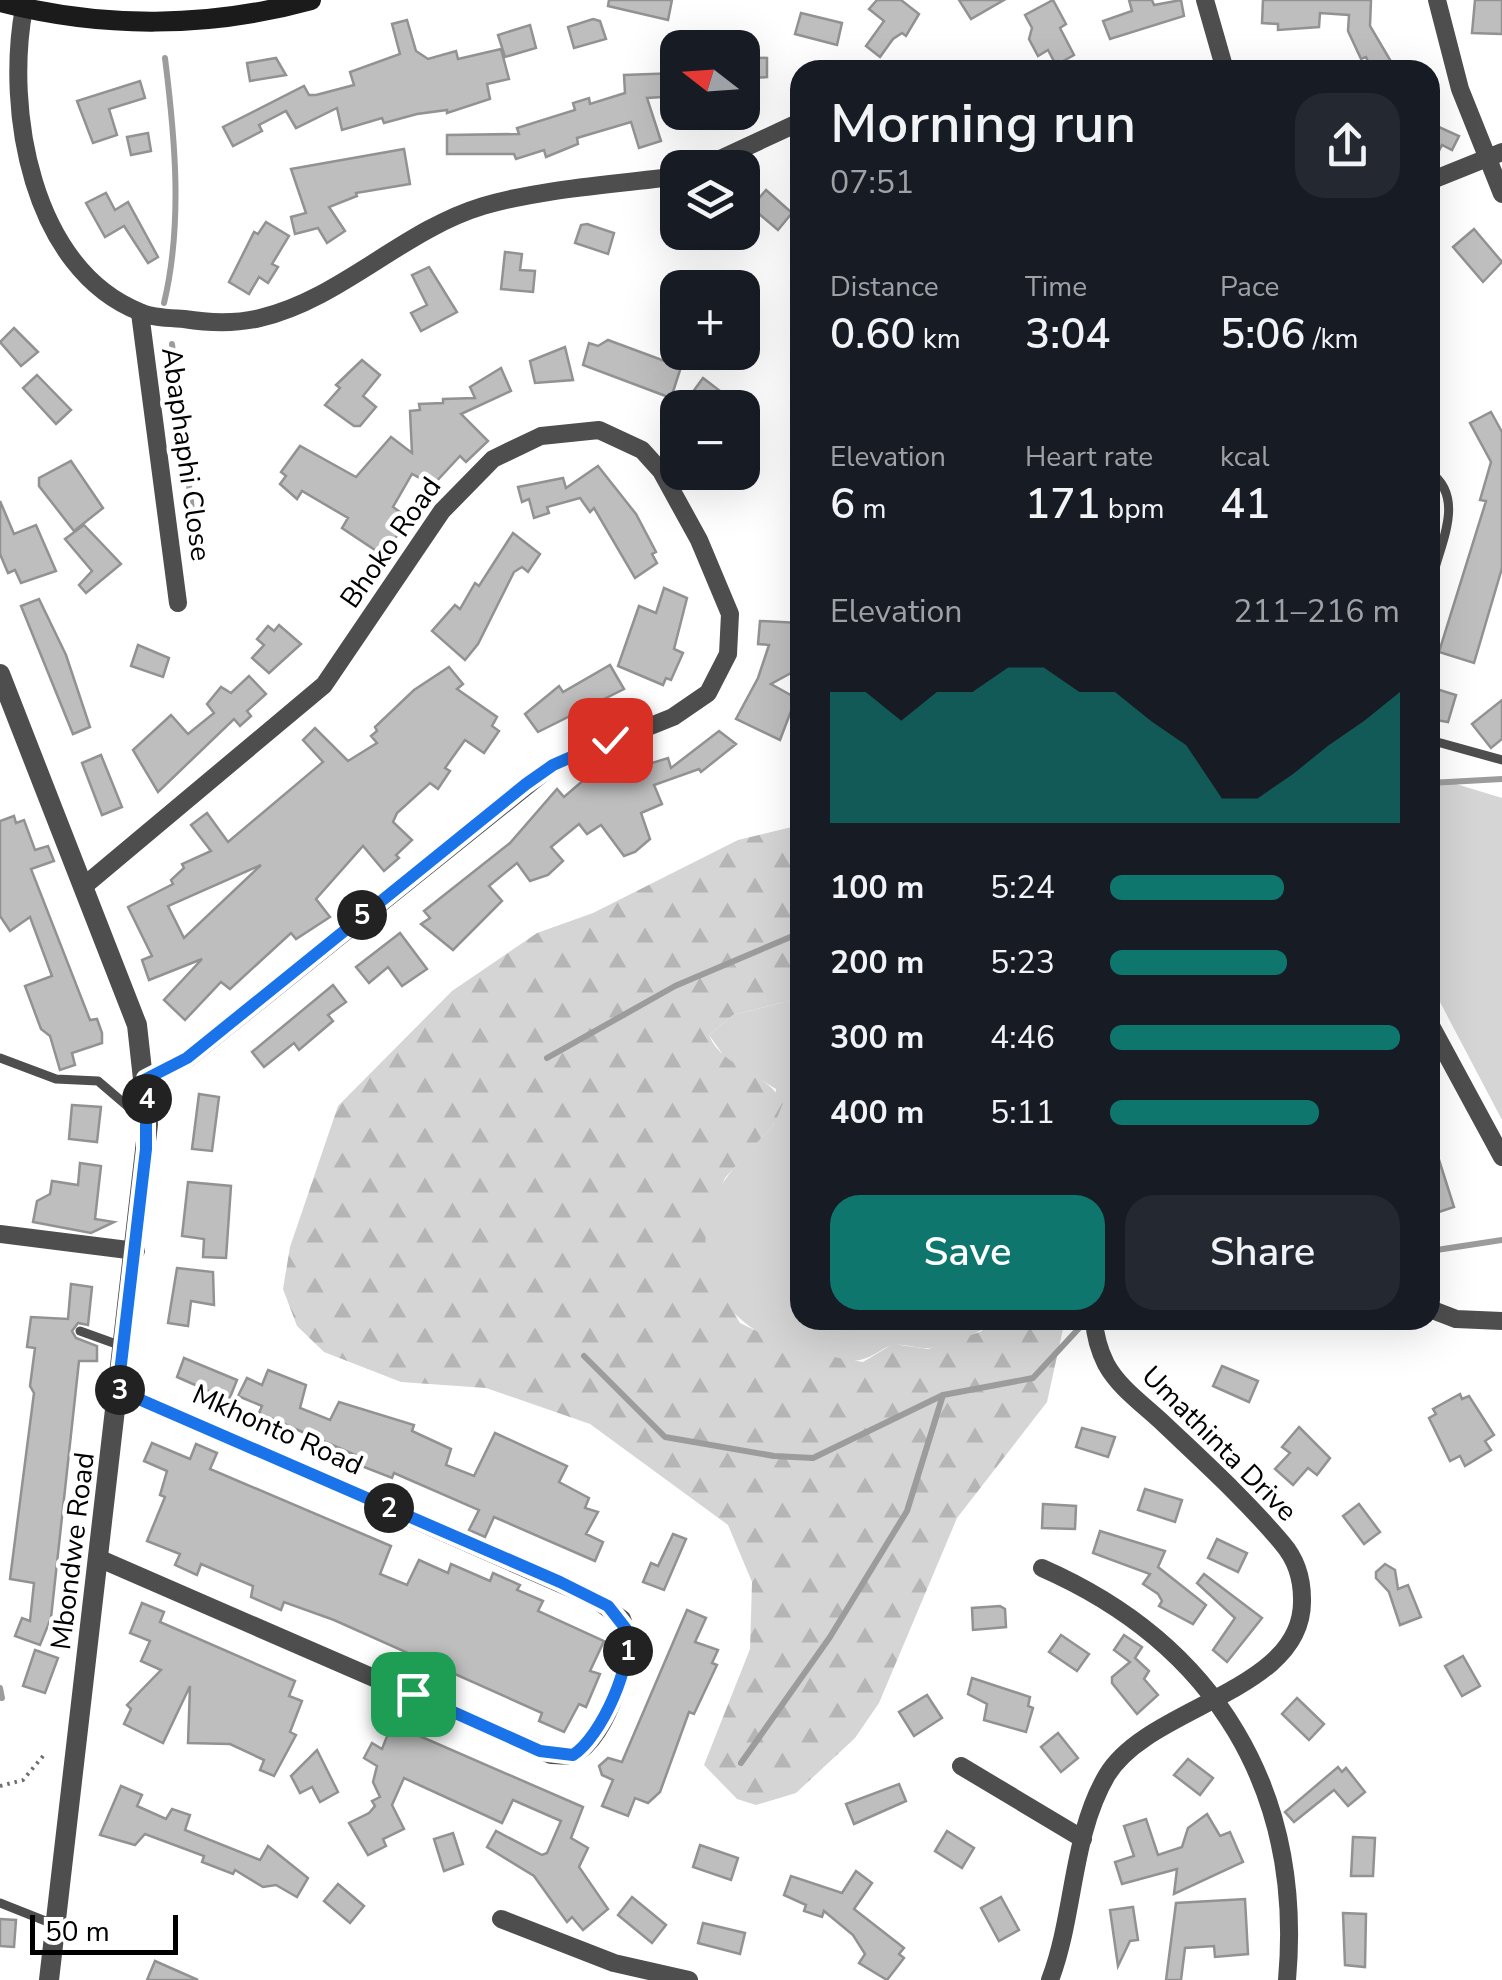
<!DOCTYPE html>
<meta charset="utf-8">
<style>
:root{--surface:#171b24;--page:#242831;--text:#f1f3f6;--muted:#9ea1a6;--accent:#0f766e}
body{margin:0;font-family:"Nunito Sans",sans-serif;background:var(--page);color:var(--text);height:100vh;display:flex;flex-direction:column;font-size:38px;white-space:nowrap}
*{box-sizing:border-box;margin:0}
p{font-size:32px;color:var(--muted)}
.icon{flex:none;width:55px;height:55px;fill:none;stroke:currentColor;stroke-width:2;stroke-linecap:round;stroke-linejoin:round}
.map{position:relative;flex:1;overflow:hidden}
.sheet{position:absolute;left:790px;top:60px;width:650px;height:1270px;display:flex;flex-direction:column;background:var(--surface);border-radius:30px;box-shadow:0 10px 40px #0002}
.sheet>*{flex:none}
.needle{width:65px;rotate:287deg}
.buttons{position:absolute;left:660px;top:30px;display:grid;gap:20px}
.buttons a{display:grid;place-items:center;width:100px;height:100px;border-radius:20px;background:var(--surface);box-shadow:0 10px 40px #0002;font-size:50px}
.scale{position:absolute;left:30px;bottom:25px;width:148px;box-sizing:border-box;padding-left:10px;border:5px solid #000;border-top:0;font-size:28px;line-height:35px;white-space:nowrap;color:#000;-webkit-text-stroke:8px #fff;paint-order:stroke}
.pin{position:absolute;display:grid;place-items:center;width:85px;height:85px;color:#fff;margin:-42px;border-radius:20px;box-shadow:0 5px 15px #0006}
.km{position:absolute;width:50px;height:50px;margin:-25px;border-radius:50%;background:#222;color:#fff;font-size:28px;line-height:50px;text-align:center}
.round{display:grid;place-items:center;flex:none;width:105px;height:105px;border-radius:30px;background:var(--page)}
.overview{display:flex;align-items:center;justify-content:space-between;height:170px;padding:0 40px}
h1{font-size:55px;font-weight:600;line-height:75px}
.stats{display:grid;grid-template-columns:repeat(3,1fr);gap:15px;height:170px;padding:10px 40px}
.stats div{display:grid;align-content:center}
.stats b{font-size:42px;font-weight:600}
.stats small{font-size:28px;font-weight:400}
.stats p{font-size:28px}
.chart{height:280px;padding:20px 40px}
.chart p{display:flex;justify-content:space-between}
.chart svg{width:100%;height:180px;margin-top:10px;fill:var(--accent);opacity:.7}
.primary-button{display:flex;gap:20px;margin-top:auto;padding:20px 40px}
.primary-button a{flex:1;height:115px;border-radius:30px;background:var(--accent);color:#fff;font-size:40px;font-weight:600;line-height:115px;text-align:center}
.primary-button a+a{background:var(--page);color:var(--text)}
ul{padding:0 40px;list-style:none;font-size:32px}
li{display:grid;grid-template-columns:160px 120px 1fr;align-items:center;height:75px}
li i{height:25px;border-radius:12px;background:var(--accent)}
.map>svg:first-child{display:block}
.grass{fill:#d5d5d5}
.forest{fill:url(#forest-firs)}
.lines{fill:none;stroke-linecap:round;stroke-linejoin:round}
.stream{stroke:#9c9c9c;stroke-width:6}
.building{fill:#bebebe;stroke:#929292;stroke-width:2.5;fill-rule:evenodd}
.path{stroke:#707070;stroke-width:4;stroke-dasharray:2.5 5;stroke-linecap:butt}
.service{stroke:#4e4e4e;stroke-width:9}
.minor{stroke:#4e4e4e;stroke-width:18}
.tertiary{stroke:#4e4e4e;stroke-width:20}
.secondary{stroke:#1b1b1b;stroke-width:20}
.route-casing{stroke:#fff;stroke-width:20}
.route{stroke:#1a73e8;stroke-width:12}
.labels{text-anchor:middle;stroke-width:9;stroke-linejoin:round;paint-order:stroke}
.street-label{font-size:28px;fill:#000;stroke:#fff}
</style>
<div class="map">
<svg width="1502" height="1980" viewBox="0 0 1502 1980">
<defs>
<pattern id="forest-firs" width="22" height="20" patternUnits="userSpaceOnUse" patternTransform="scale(2.5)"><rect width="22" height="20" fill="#d5d5d5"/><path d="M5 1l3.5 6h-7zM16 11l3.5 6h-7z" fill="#b5b5b5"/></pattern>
</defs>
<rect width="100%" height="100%" fill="#fff"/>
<!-- grass -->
<g class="grass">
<polygon points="1430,776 1502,798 1502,1120 1430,983"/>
<path d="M800,998V1320H997C979,1333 951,1347 928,1348C918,1349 907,1344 897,1345C880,1345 872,1364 842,1361C773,1355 687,1302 705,1222C714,1182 749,1152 775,1123L776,1089L726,1059L709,1035L733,1015Z"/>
</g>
<!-- forest -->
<path class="forest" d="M800,825V998L733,1015L709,1035C723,1069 767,1071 783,1103L775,1123L725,1178L706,1221L705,1260L740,1323L798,1351L863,1362L893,1344L928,1349L980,1332L997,1320H1065L1047,1402L957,1518L879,1703L855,1738L796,1793L756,1805L737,1799L704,1765L750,1649L752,1582L728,1525L590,1424L486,1388L401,1382L324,1352L297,1326L283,1289L290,1247L338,1106L452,991L537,933L593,913L738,840Z"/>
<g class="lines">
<!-- stream -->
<g class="stream">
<path d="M164,303C183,224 175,138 165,58"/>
<polyline points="172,344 194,527"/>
<polyline points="1430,783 1502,779"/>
<polyline points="547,1058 675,986 800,933"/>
<polyline points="1430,1251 1502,1240"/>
<polyline points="584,1356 665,1437 774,1456 813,1458 943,1395 1033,1378 1082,1325"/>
<polyline points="0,1688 2,1698"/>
<polyline points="741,1763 830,1637 907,1511 943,1395"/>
</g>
</g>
<!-- building -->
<g class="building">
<polygon points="609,0 672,0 668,20 608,6"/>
<polygon points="877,0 901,0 919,14 906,36 902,33 893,39 880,57 866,46 884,21 869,9"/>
<polygon points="959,0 1004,0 971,19"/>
<polygon points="1053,0 1066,24 1060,28 1074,55 1056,65 1048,50 1038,56 1029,39 1032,28 1025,15"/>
<polygon points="1129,0 1152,0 1154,5 1181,0 1184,16 1110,39 1103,21 1132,11"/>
<polygon points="1263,0 1371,0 1370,26 1396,70 1372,70 1366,57 1361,59 1348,31 1349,15 1320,13 1319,27 1278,30 1278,24 1262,23"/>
<polygon points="1475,0 1502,0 1502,34 1472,33"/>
<polygon points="801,13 842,23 837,45 795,34"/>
<polygon points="593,19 600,21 606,39 574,48 568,27"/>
<polygon points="407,20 416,51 428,59 456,51 458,59 501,49 509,79 487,84 490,99 447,113 447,110 417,114 384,123 382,118 342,130 337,108 296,128 286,111 259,125 262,131 233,146 223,127 304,86 309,95 316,95 354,85 350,72 400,54 392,24"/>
<polygon points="530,25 536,48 505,57 498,35"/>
<polygon points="742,57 767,58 767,77 742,79"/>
<polygon points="276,58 286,75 250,81 247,63"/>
<polygon points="678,73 678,96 647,98 661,141 639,148 631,122 577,138 578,144 546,157 544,150 516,159 514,154 447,154 447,135 519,134 517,128 575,110 573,103 589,98 590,104 625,93 624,75"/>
<polygon points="140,81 145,98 109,109 117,135 93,143 77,101"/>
<polygon points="1430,123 1459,136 1452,150 1442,145 1430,168"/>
<polygon points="148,133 151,151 131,155 127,137"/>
<polygon points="404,149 410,184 356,193 357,196 329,207 345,231 327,243 318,228 295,234 291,217 306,213 291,169"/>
<polygon points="766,190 792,213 778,230 751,207"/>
<polygon points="106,193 115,210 128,202 158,257 148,263 124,226 105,237 86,203"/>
<polygon points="266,222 289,236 272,264 278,267 268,283 259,277 249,294 229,282 254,232 258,234"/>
<polygon points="587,224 614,233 608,254 575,243 581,225"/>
<polygon points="1474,229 1502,262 1483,282 1453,247"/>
<polygon points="505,252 522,254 520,270 535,271 533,292 501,289"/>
<polygon points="429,267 457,312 421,331 411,313 427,305 412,275"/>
<polygon points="14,328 38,352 21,366 0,342"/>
<polygon points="608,340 681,367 671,398 583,365 589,343 598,346"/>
<polygon points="565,347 573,380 535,383 530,361"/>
<polygon points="362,360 380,375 363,396 376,407 360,426 354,426 325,405 340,388 336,385"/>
<polygon points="501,368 511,391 461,414 488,441 466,462 460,456 433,485 412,474 393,507 407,517 404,528 381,554 342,528 348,518 302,491 297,499 280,484 286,476 281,472 300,446 356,477 391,437 412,453 410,411 420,410 419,404 443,403 443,399 475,398 470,387"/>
<polygon points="37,375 71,410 56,424 23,388"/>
<polygon points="703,378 720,391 717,396 732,408 681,408"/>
<polygon points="1491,412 1502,432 1502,568 1474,663 1439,652 1486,501 1480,500 1491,462 1470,423"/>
<polygon points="71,461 103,508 74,531 39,486 39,478"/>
<polygon points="598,466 636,514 656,552 652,554 657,563 635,578 594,508 590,512 580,498 547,507 549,513 534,518 529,499 522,502 518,487 563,478 566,488"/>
<polygon points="0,501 14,534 36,525 56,571 21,583 15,570 8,573 0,554"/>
<polygon points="84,525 121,564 86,593 79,585 92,571 65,539"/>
<polygon points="513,533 540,554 528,572 522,567 514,572 478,644 465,660 432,631 455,605 460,609 475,583 479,586"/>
<polygon points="664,588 687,598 674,649 683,653 671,680 666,678 663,685 618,666 639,606 656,613"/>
<polygon points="39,599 66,655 90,727 73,734 21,606"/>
<polygon points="760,621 800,623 800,668 771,684 796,698 780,740 736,719 758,678 769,645 758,644"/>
<polygon points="279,625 301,644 269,673 252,658 264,645 257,639 268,626 274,631"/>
<polygon points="138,645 169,658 163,677 131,666"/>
<polygon points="610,665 624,689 538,732 525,714 559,686 563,692"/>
<path d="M449,667L463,684L457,689L497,717L492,726L499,731L484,753L465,740L445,768L450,771L438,789L430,783L397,813L393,822L412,840L396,855L399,858L384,871L363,846L316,899L330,917L296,939L291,933L230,989L221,982L185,1020L164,1000L202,959L149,980L142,960L152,956L128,907L173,884L171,880L184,868L182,864L211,851L191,825L207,813L228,842L323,762L303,740L315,728L348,761L377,743L371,736L377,731L375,727L414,690ZM261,865L184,938L168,906Z"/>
<polygon points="249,676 266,694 247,711 251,716 240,726 234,719 158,792 133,750 171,715 188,734 214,713 207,704 221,687 231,693"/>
<polygon points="1430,687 1456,695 1448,722 1430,719"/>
<polygon points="1502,700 1502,739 1491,748 1472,724"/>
<polygon points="719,731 736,744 701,772 699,769 654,785 662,804 641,813 650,839 635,852 624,856 601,825 587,834 579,824 551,847 563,861 548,875 530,881 517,863 489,886 502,901 453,950 421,924 430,918 424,911 510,843 557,789 564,797 594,771 617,764 620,773 668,758 671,768"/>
<polygon points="101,755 122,807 102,815 82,763"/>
<polygon points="14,816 16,823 24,820 35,850 48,846 54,861 31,869 90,1020 97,1019 102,1033 102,1043 72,1053 75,1065 60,1070 50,1036 41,1029 25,986 52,976 30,917 10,931 0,916 0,821"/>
<polygon points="400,933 427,969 402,986 388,967 369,983 356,967"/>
<polygon points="333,985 346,1002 328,1015 333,1021 299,1050 294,1043 264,1067 252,1052"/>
<polygon points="199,1094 219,1097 212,1151 192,1149"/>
<polygon points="72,1105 101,1107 97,1142 69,1139"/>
<polygon points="1433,1141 1454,1207 1430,1215 1430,1142"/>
<polygon points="80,1163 101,1166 95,1219 114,1222 91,1233 33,1222 37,1201 50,1194 52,1181 78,1185"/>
<polygon points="188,1182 231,1186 226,1258 203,1257 204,1239 182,1236"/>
<polygon points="177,1268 213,1272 214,1305 191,1301 188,1326 168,1323"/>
<polygon points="71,1284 92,1287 88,1325 78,1323 72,1331 76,1338 97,1346 97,1361 79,1361 51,1618 40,1645 15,1636 22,1618 30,1621 34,1583 10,1579 34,1393 30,1386 35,1348 27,1347 31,1317 68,1319"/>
<polygon points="184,1358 237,1380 229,1400 177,1377"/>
<polygon points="1222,1366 1258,1381 1249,1402 1213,1386"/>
<polygon points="268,1370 306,1385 300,1408 330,1420 339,1402 414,1425 412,1431 451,1449 446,1465 474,1476 495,1433 567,1466 559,1482 589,1498 585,1508 598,1512 586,1534 603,1542 595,1561 494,1517 485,1537 469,1530 479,1510 394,1473 392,1478 359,1465 362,1458 259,1413 262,1406 238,1396 247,1378 262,1385"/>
<polygon points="1460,1394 1462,1399 1469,1396 1494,1435 1485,1441 1491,1450 1465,1466 1460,1456 1450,1461 1429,1418 1436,1414 1433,1409"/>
<polygon points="1299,1427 1330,1458 1317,1475 1308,1468 1293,1485 1275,1469 1290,1453 1282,1447"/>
<polygon points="1082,1428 1115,1437 1108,1457 1076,1447"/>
<polygon points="152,1443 190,1459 196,1444 217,1453 210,1469 391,1546 380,1574 407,1585 419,1560 448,1573 451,1564 490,1581 493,1573 520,1585 517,1590 543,1601 538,1611 604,1641 590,1671 600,1674 586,1707 579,1704 564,1732 539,1721 542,1713 334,1620 284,1602 281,1610 251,1597 253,1586 201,1564 197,1575 175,1565 180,1554 147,1541 165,1497 160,1495 167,1471 144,1461"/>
<polygon points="1145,1489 1182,1500 1175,1522 1138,1510"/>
<polygon points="1043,1504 1076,1506 1075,1529 1042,1528"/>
<polygon points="1359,1504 1380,1532 1364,1544 1343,1516"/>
<polygon points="1100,1531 1165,1551 1158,1567 1206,1605 1193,1624 1159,1606 1162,1601 1158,1594 1143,1584 1150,1574 1093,1553"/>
<polygon points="673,1534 686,1539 664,1590 643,1582 651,1563 658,1566"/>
<polygon points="1217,1539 1247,1553 1238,1572 1208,1558"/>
<polygon points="1385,1564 1395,1570 1398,1589 1408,1585 1421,1617 1400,1625 1389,1592 1376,1578 1376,1572"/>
<polygon points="1204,1574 1262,1618 1227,1662 1213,1650 1235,1618 1197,1583"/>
<polygon points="142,1603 164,1612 160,1622 295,1681 289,1696 302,1701 290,1732 296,1735 274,1776 260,1770 264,1760 230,1744 188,1743 190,1686 163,1743 124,1724 131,1709 127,1705 161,1670 141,1661 150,1641 130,1633"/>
<polygon points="1000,1606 1005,1609 1006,1627 973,1630 972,1608"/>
<polygon points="687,1610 706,1618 695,1642 718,1650 712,1663 717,1665 694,1714 689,1712 660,1792 648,1803 635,1798 628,1816 602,1806 613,1780 602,1775 599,1766 608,1758 622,1762"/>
<polygon points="1061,1635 1089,1654 1077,1671 1049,1652"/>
<polygon points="1124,1635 1142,1647 1135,1658 1149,1671 1144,1679 1158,1695 1137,1714 1112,1683 1112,1677 1130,1662 1114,1650"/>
<polygon points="35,1650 58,1658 45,1693 23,1686"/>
<polygon points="1463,1656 1480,1686 1462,1696 1445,1666"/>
<polygon points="972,1678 1030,1697 1028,1706 1033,1708 1026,1732 984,1720 987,1704 968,1694"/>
<polygon points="927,1695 942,1718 914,1736 899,1712"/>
<polygon points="1297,1698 1324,1724 1309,1740 1282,1714"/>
<polygon points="392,1724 583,1807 571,1838 588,1848 579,1867 608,1909 583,1930 572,1917 567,1922 534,1876 487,1847 496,1831 542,1855 547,1853 561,1821 513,1800 502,1823 404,1778 392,1805 404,1829 383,1839 386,1846 368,1855 349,1823 369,1813 375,1806 372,1801 380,1797 373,1782 377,1766 364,1758 372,1743 382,1749"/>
<polygon points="1058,1733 1078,1758 1061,1772 1041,1747"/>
<polygon points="317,1750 338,1792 320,1802 312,1787 300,1793 291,1776"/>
<polygon points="1188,1759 1213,1778 1200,1795 1174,1775"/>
<polygon points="1338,1767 1342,1772 1346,1768 1365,1792 1348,1806 1334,1790 1294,1822 1285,1812"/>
<polygon points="899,1784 906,1801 854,1824 846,1804"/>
<polygon points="121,1786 142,1795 137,1806 166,1819 172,1809 190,1815 185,1830 260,1860 268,1846 308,1878 297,1897 276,1885 263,1887 235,1870 233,1874 202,1862 204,1856 145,1834 135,1845 100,1835"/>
<polygon points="1207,1814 1220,1836 1230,1832 1243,1862 1174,1894 1177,1869 1122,1884 1115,1862 1134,1856 1124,1826 1146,1819 1158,1855 1182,1847 1188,1828"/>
<polygon points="947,1831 974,1848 962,1868 935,1851"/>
<polygon points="453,1833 463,1864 444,1871 434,1839"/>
<polygon points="1353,1837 1375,1838 1373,1876 1351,1876"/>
<polygon points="700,1845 738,1858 731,1880 693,1867"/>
<polygon points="856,1871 872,1883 854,1909 904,1948 899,1954 904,1958 887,1980 859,1963 865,1954 853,1935 824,1911 822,1917 804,1911 806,1905 784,1895 791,1876 842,1893"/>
<polygon points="338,1884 364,1906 350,1923 324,1901"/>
<polygon points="632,1897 666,1925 652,1943 618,1915"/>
<polygon points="1001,1897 1019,1930 999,1941 981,1908"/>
<polygon points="1245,1899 1248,1954 1215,1957 1214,1946 1185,1948 1181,1980 1166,1980 1176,1903"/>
<polygon points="1133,1907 1138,1940 1130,1941 1118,1966 1110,1910"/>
<polygon points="1343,1913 1366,1914 1365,1967 1345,1965"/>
<polygon points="0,1919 16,1920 14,1947 0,1946"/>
<polygon points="703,1923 745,1933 740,1954 698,1943"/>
<polygon points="155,1961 198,1980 147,1980"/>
</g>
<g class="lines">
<!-- path -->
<polyline class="path" points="0,1786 23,1780 44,1755"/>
<!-- service -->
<g class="service">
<path d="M1430,472C1463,496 1444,536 1435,568"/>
<polyline points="1430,740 1502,760"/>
<polyline points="0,1058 56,1079 98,1081 146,1122"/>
<polyline points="80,1331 119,1345"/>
<polyline points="0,1903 53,1924"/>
</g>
<!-- minor -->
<g class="minor">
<polyline points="1205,0 1225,70"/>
<polyline points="1437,0 1460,89 1502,194"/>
<path d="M24,8C5,109 31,269 140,312C152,318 171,318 184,319C209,323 235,324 260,318C341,299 403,230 483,206C545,188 613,185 678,176"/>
<polyline points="913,70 958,70"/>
<polyline points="701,168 800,122"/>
<polyline points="1430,181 1502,152"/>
<polyline points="140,313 178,603"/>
<polyline points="84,886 324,685 442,511 493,459 541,436 599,430 642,450 661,471 699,540 730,614 728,654 708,693 673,717 553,765 187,1059 146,1079"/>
<polyline points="1430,1024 1502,1157"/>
<polyline points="0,1234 136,1251"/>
<polyline points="1430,1309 1456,1319 1502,1321"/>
<path d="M98,1558L551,1755C559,1755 567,1757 574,1754C607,1740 636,1650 622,1619L595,1599L119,1390"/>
<path d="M1042,1568C1215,1644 1304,1790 1287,1980"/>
<polyline points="961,1766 1083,1839"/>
<polyline points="501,1919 614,1963 689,1980"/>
<path d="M1050,1980C1075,1915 1071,1836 1107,1775C1149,1705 1305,1692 1302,1599C1302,1577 1296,1559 1282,1543C1246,1500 1204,1462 1164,1424C1144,1405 1119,1388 1106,1364C1099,1350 1095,1335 1094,1320"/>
</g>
<!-- tertiary -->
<polyline class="tertiary" points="0,674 137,1025 148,1124 49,1980"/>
<!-- secondary -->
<path class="secondary" d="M0,2C102,29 210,28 311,0"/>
</g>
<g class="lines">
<!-- route casing -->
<g class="route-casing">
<path id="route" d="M413,1694L540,1751L573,1755C601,1737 635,1662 626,1629L608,1606L560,1582L118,1390L146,1149V1079L187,1058L526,784L553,765L610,740"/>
</g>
<!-- route -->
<use href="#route" class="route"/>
</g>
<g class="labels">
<!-- street labels -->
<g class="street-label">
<text transform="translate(187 454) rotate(82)" y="10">Abaphaphi Close</text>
<text transform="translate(390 542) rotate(-55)" y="10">Bhoko Road</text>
<text transform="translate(278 1429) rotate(24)" y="10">Mkhonto Road</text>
<text transform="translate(1220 1443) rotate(45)" y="10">Umathinta Drive</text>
<text transform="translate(72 1551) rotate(-83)" y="10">Mbondwe Road</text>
</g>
</g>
</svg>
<div class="buttons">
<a><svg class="needle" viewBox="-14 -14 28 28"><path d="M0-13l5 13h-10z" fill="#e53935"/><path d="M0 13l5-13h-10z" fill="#9ea1a6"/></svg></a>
<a><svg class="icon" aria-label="layers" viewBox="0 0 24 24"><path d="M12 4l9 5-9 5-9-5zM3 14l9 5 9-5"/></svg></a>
<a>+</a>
<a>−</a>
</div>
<div class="scale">50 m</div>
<div class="pin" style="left:413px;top:1694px;background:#1e9e55"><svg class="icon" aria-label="arrive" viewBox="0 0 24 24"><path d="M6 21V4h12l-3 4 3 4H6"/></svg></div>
<div class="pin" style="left:610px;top:740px;background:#d93025"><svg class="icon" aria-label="check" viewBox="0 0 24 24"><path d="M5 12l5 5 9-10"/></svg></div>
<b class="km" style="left:628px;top:1651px">1</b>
<b class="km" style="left:389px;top:1508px">2</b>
<b class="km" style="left:120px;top:1390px">3</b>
<b class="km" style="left:147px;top:1099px">4</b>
<b class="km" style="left:362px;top:915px">5</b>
<section class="sheet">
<div class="overview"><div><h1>Morning run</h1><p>07:51</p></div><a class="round"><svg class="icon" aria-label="share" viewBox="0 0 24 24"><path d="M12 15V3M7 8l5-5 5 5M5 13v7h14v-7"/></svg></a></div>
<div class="stats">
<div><p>Distance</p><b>0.60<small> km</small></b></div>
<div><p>Time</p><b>3:04</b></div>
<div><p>Pace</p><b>5:06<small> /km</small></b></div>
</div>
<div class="stats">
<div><p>Elevation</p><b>6<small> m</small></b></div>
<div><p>Heart rate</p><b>171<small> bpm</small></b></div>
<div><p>kcal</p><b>41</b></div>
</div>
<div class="chart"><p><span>Elevation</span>211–216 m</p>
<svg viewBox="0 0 160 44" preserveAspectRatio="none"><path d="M0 44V12L10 12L20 19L30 12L40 12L50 6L60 6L70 12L80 12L90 19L100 25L110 38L120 38L130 32L140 25L150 19L160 12V44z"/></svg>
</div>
<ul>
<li><b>100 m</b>5:24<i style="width:60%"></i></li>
<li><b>200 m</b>5:23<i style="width:61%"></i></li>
<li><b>300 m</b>4:46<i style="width:100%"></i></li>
<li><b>400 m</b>5:11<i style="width:72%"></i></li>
</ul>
<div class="primary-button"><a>Save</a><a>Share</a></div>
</section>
</div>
